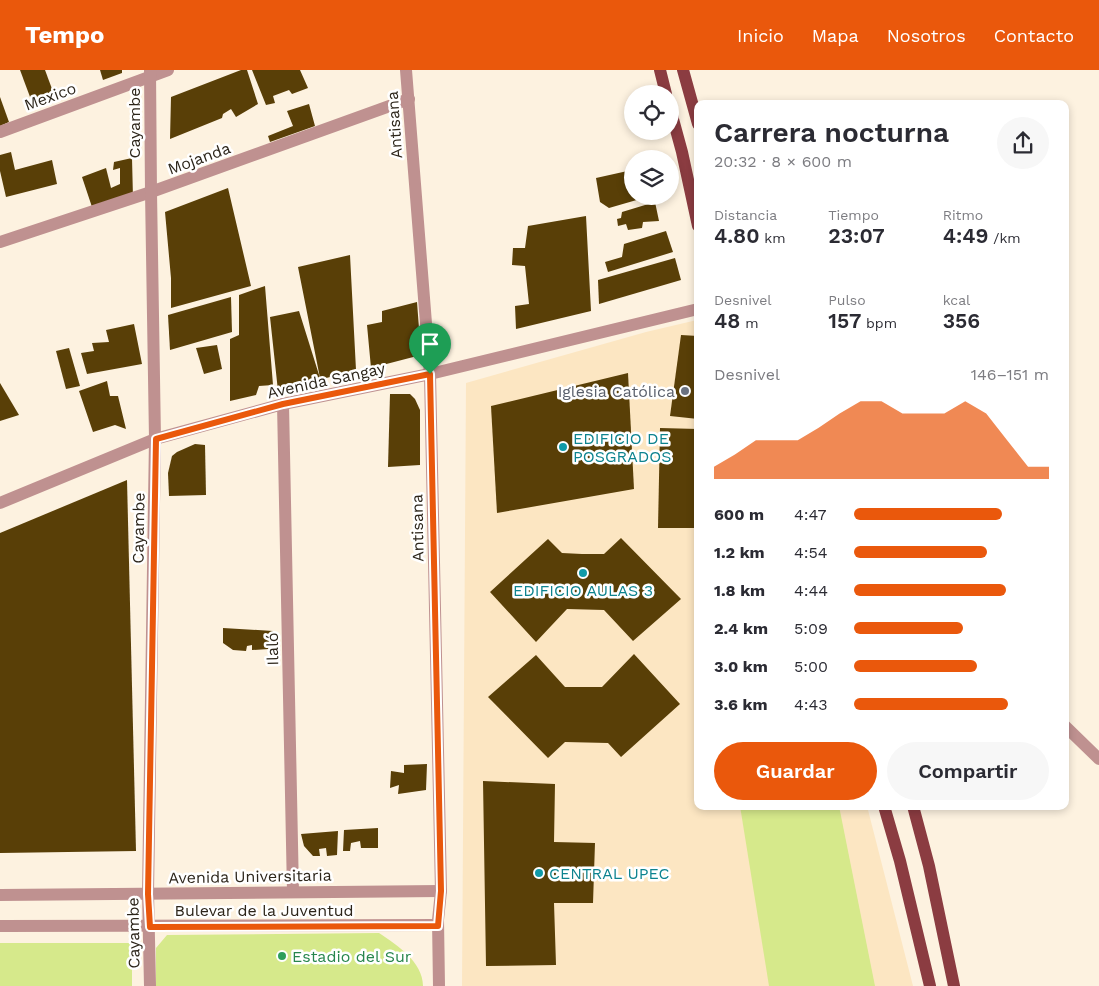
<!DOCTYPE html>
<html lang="es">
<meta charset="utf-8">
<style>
:root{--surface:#fff;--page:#f7f7f7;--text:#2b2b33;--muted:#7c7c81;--accent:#ea580c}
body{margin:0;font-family:"Work Sans",sans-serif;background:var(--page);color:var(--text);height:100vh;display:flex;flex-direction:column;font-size:19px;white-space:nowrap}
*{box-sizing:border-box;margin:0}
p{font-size:16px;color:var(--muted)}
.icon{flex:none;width:28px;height:28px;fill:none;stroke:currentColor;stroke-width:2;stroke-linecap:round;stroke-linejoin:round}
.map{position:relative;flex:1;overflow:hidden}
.details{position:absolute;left:694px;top:30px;width:375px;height:710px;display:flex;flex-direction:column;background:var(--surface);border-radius:10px;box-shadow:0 2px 8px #0003}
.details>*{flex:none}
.controls{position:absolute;left:624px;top:15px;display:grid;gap:10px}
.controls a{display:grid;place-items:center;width:55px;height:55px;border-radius:50%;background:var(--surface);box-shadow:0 2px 8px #0003;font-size:25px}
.pin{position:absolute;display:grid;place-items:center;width:42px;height:42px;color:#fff;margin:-51px -21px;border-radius:50% 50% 50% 0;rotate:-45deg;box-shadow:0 0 5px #0007}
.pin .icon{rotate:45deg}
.round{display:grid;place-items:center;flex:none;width:52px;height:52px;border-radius:26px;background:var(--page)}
.headline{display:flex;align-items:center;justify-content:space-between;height:85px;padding:0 20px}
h1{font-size:28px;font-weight:600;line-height:38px}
.metrics{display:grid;grid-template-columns:repeat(3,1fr);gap:8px;height:85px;padding:5px 20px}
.metrics div{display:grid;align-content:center}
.metrics b{font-size:21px;font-weight:600}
.metrics small{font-size:14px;font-weight:400}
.metrics p{font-size:14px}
.chart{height:140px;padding:10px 20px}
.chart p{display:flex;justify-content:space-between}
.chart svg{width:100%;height:90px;margin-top:5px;fill:var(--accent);opacity:.7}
.primary-button{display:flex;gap:10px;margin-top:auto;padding:10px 20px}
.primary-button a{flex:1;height:58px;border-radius:30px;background:var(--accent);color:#fff;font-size:20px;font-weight:600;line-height:58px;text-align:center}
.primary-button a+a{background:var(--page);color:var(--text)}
ul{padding:0 20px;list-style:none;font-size:16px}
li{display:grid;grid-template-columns:80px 60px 1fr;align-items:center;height:38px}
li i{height:12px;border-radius:6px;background:var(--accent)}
header{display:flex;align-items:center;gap:30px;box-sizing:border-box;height:70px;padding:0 25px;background:var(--accent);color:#fff}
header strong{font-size:24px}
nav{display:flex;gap:28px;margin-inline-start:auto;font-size:18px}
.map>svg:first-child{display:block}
.built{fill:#fce6c2}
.green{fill:#d6e98b}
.building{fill:#593f07}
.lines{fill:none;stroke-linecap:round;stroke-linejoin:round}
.minor{stroke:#bf9190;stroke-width:12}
.major{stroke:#8b3c41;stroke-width:12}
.route-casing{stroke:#fff;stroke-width:10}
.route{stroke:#ea580c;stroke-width:6}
.worship-dot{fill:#6b7280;stroke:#fff;stroke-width:2}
.culture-dot{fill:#0f9aa8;stroke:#fff;stroke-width:2}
.leisure-dot{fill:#2e9e5b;stroke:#fff;stroke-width:2}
.labels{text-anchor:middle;stroke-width:5;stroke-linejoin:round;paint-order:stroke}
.street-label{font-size:16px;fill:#2c251a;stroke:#fff}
.worship-label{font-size:16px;fill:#5b616d;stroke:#fff;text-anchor:end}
.culture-label{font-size:16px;fill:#0d838f;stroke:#fff;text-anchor:start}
.leisure-label{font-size:16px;fill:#27864d;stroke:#fff;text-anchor:start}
</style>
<header>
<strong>Tempo</strong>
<nav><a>Inicio</a><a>Mapa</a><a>Nosotros</a><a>Contacto</a></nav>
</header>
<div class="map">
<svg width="1099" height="916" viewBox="0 0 1099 916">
<rect width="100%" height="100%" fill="#fdf2e0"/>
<!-- built -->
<polygon class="built" points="697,250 698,736 867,736 913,916 462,916 466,313 646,262"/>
<!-- green -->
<g class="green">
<polygon points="740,736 839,736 875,916 769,916"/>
<path d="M379,863C397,875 423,892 423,916H156V878L167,865Z"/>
<rect x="0" y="873" width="132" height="43"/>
</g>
<!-- building -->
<g class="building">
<polygon points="20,0 45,0 55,27 33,35"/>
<polygon points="100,0 122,0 122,3 103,10"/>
<polygon points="241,0 247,0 258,34 236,47 231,39 223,44 222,48 170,69 171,27"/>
<polygon points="252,0 300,0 308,18 292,24 289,20 273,26 275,33 266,35"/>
<polygon points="0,27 9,52 0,56"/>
<polygon points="309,34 315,56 270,72 268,66 293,56 287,41"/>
<polygon points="11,82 15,100 52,90 57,114 6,127 0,101 0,85"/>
<polygon points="132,88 133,128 92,137 82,107 106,98 111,118 120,114 120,98 113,100 114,92"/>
<polygon points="632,100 632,126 647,127 609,138 600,132 596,108"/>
<polygon points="228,118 251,216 171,238 171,208 165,142"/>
<polygon points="655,132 659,151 643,152 642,158 628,160 626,154 618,156 617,149 621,148 622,142"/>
<polygon points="586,146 591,241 516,259 515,236 529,234 525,196 512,195 513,178 525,178 528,156"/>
<polygon points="666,161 673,182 608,202 605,192 622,187 624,174"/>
<polygon points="350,185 356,300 278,321 270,247 299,241 320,308 298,197"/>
<polygon points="675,188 681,210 599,234 598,210"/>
<polygon points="265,216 273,315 259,316 256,325 230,331 230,269 239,265 239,225"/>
<polygon points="231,227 232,262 170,280 168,245"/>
<polygon points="417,232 421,285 371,298 367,255 382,252 382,241"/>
<polygon points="134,254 142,294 87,304 81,283 94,281 92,273 109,272 106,260"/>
<polygon points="681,265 698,266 698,349 670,346"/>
<polygon points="217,275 222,299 204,304 196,278"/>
<polygon points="69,278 80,316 66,319 56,281"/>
<polygon points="628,303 634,419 497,443 491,336"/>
<polygon points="107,311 110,326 118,326 126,359 115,355 93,362 79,321"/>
<polygon points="0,313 19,345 0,351"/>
<polygon points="390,324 410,324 415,329 420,340 420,395 388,397"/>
<polygon points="660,358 698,359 698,458 658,458"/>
<polygon points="195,374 205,375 206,425 169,426 168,403 172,386 177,382"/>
<polygon points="127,410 136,781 0,783 0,463"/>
<polygon points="621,468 681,529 633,571 604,540 567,539 536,572 490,522 548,469 562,483 582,484 604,484"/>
<polygon points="223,558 273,561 273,575 269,575 269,579 252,580 252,575 247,576 246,581 233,580 223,573"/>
<polygon points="634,584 680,634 621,687 608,673 565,672 548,688 488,627 536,585 565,617 602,617"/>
<polygon points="427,694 426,720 398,724 399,715 390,718 391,701 404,703 404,695"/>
<polygon points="483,711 555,714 554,772 595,773 593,833 554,833 556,895 486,896"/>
<polygon points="378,758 378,778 361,778 360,771 351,773 350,781 343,781 344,760"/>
<polygon points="338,761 337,785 327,786 326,778 319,779 320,786 313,786 304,776 301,764"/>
</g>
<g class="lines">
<!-- minor -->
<g class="minor">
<polyline points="406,0 430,304 441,821 438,850 439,916"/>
<polyline points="0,62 168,0"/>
<polyline points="0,172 151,122 409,29"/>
<polyline points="283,334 293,822"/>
<polyline points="0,433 155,369 283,334 430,304 698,239"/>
<polyline points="1065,656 1099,689"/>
<polyline points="0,825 441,821"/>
<polyline points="0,856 438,855"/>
<polyline points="150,916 148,823 155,369 151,122 150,0"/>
</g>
<!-- major -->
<g class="major">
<polyline points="660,0 666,24"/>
<polyline points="683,0 698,54"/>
<polyline points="670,38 682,82 698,156"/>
<polyline points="884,736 900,791 930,916"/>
<polyline points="913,736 929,796 954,916"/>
</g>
</g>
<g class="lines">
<!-- route casing -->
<g class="route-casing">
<polygon id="route" points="430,304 441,821 438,856 150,857 148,824 156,369 283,334"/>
</g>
<!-- route -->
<use href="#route" class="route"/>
</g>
<!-- markers -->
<circle class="worship-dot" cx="685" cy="321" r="5"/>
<g class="culture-dot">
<circle cx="563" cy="377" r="5"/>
<circle cx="583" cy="503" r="5"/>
<circle cx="539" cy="803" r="5"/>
</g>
<circle class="leisure-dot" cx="282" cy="886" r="5"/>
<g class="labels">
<!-- street labels -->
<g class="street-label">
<text transform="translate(50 26) rotate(-20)" y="6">Mexico</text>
<text transform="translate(134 53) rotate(-90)" y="6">Cayambe</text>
<text transform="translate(394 55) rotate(-94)" y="6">Antisana</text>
<text transform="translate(199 88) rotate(-20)" y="6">Mojanda</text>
<text transform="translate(326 310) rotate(-12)" y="6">Avenida Sangay</text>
<text transform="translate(138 458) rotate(-89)" y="6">Cayambe</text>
<text transform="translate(417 458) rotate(-91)" y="6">Antisana</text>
<text transform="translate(272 579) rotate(-91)" y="6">Ilaló</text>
<text transform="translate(250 806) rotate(-1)" y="6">Avenida Universitaria</text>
<text x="264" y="846">Bulevar de la Juventud</text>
<text transform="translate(133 863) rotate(-91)" y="6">Cayambe</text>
</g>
<!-- worship labels -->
<g class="worship-label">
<text x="675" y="327">Iglesia Católica</text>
</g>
<!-- culture labels -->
<g class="culture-label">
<text x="573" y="374">EDIFICIO DE<tspan x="573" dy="18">POSGRADOS</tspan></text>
<text x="583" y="526" text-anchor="middle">EDIFICIO AULAS 3</text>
<text x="549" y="809">CENTRAL UPEC</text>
</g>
<!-- leisure labels -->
<g class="leisure-label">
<text x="292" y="892">Estadio del Sur</text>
</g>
</g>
</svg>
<div class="controls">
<a><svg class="icon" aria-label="locate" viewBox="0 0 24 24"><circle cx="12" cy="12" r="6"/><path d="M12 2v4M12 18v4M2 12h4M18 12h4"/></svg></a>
<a><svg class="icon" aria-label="layers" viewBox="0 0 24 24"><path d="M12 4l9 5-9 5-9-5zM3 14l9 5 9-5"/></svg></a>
</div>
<div class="pin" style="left:430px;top:304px;background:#1e9e55"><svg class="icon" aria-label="arrive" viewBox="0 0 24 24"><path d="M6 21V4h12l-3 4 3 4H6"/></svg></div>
<section class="details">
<div class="headline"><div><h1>Carrera nocturna</h1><p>20:32 · 8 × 600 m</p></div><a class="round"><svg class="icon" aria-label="share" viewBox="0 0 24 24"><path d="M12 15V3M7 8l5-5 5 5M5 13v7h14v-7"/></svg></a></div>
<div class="metrics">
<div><p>Distancia</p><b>4.80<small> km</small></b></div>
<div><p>Tiempo</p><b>23:07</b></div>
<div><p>Ritmo</p><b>4:49<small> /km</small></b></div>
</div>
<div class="metrics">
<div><p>Desnivel</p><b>48<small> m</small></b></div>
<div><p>Pulso</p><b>157<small> bpm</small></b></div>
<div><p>kcal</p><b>356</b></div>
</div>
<div class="chart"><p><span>Desnivel</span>146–151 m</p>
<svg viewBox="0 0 160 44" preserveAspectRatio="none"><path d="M0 44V38L10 32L20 25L30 25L40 25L50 19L60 12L70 6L80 6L90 12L100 12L110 12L120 6L130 12L140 25L150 38L160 38V44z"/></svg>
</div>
<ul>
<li><b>600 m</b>4:47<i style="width:76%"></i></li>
<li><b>1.2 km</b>4:54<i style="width:68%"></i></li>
<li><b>1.8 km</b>4:44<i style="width:78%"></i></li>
<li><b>2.4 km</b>5:09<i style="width:56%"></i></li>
<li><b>3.0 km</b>5:00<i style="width:63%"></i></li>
<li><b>3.6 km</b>4:43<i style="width:79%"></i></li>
</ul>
<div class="primary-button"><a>Guardar</a><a>Compartir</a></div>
</section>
</div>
